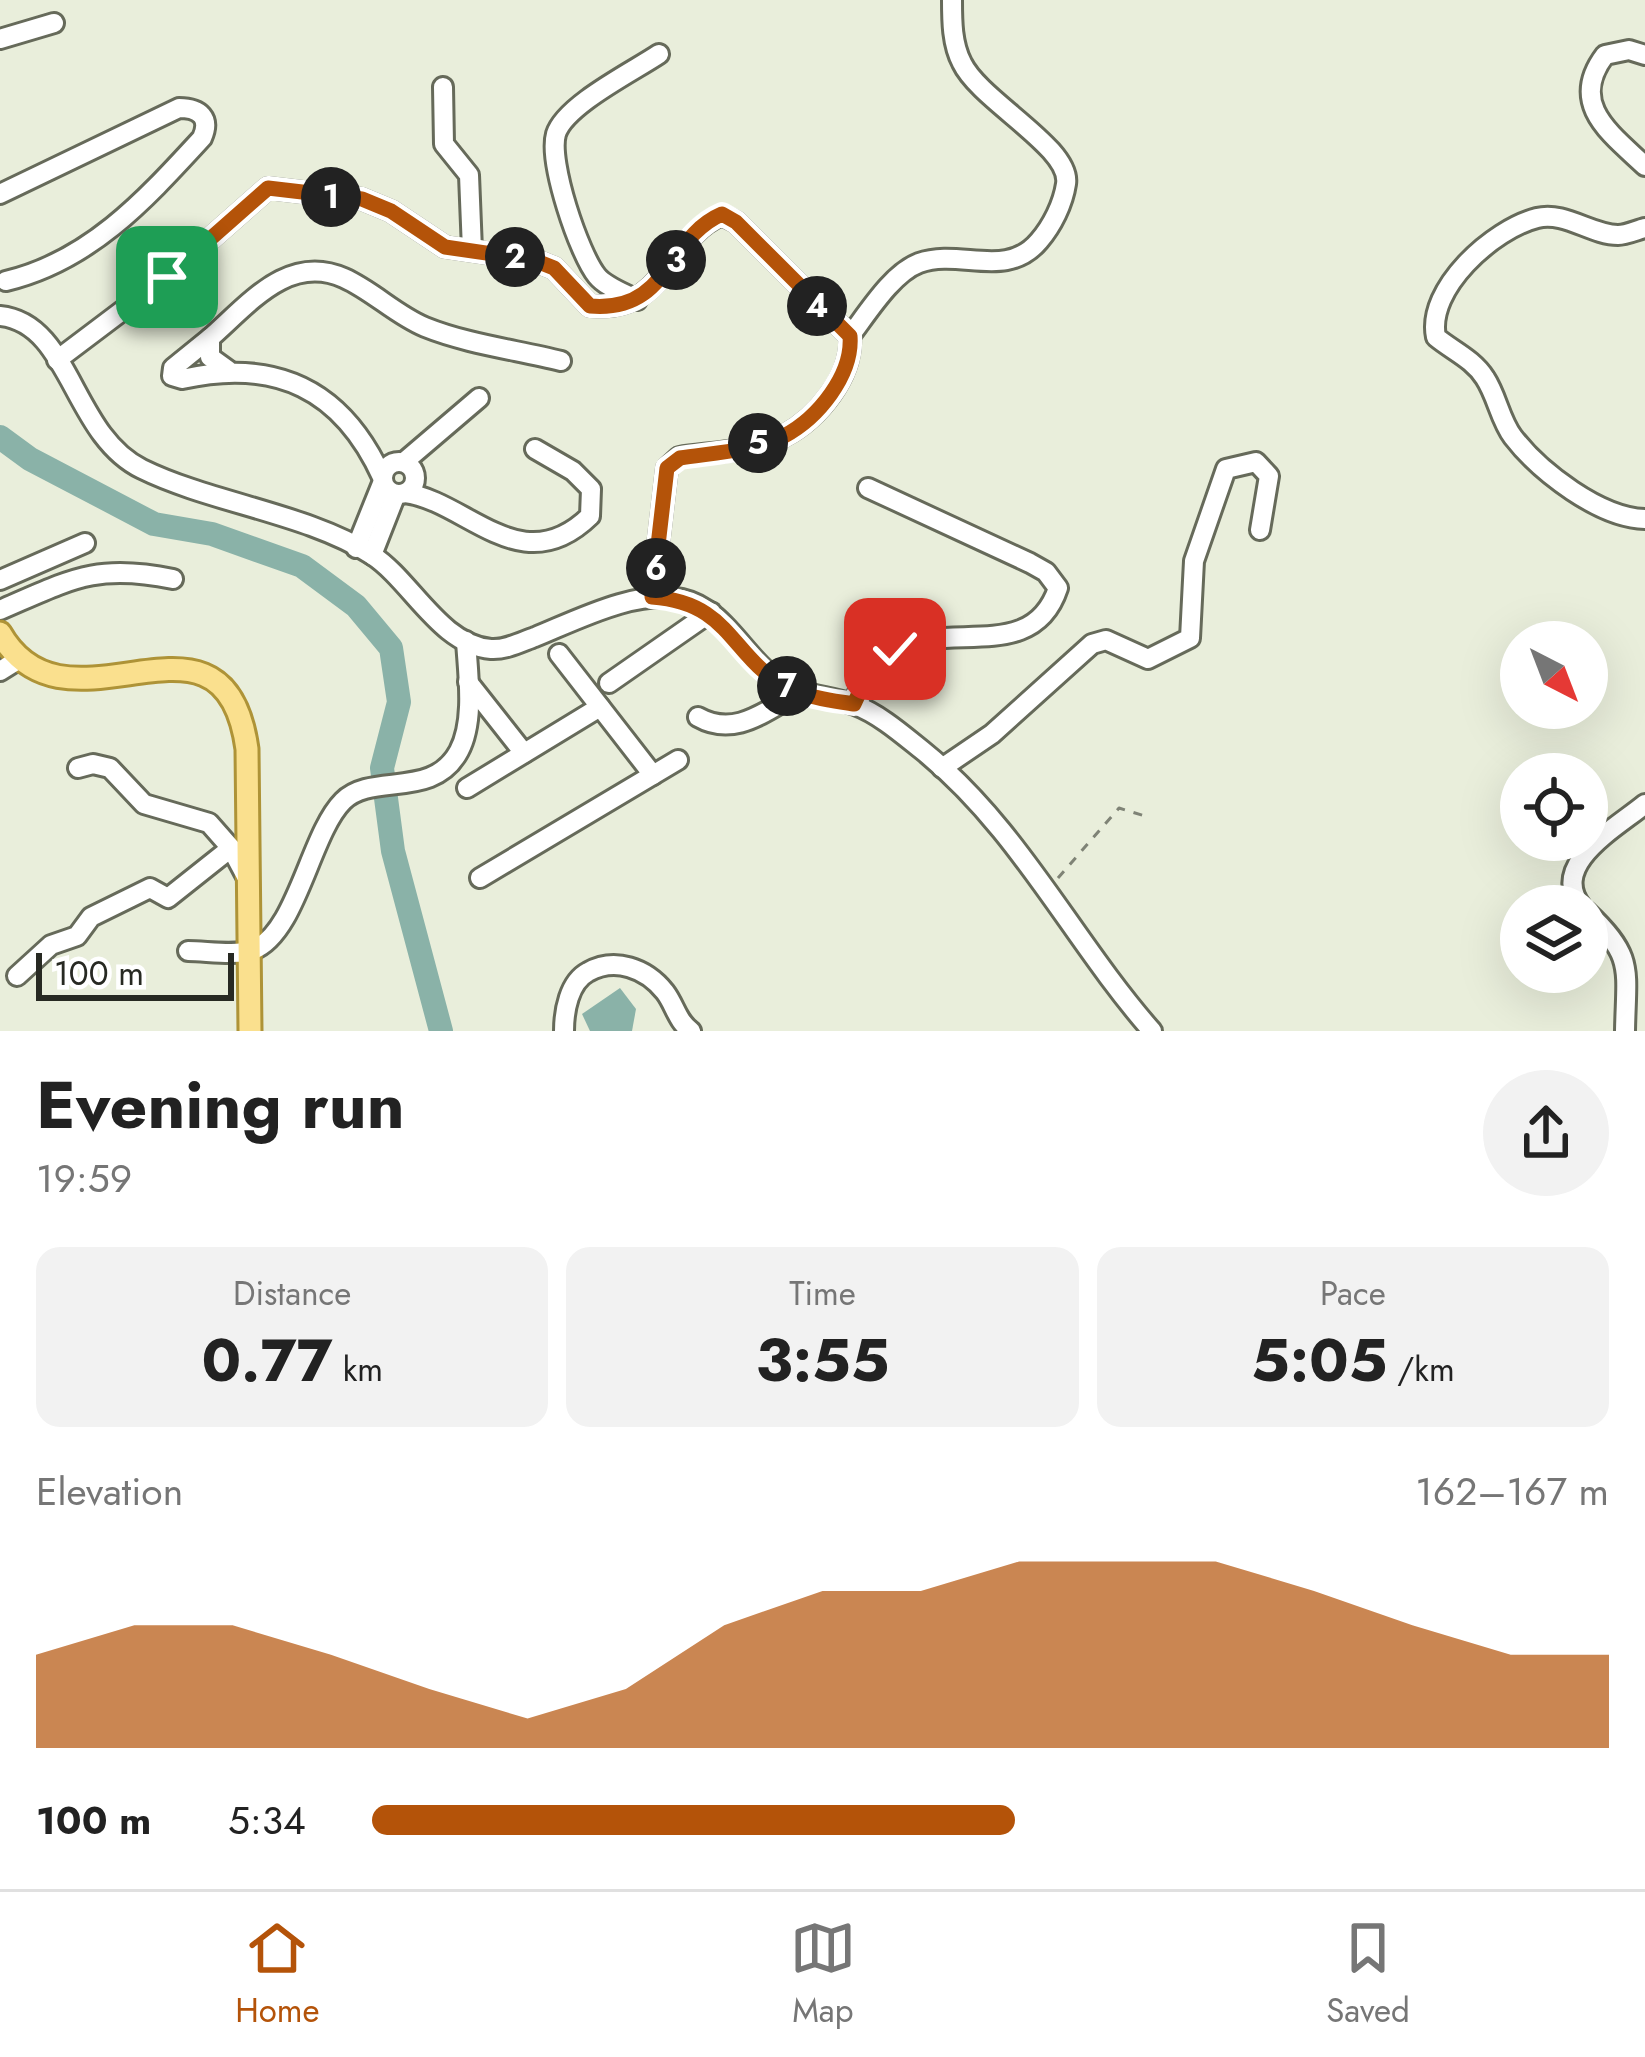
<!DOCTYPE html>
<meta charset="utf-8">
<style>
:root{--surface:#fff;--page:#f2f2f2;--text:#222;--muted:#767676;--line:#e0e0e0;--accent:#b45309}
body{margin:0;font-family:Jost,sans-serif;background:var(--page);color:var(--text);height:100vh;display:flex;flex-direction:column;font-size:45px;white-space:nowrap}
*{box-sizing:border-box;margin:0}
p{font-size:39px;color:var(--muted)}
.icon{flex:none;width:66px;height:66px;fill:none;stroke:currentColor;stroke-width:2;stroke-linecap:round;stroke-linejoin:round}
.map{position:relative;height:1031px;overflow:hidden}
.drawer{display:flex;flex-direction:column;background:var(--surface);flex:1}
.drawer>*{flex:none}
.needle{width:78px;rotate:138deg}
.fabs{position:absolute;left:1500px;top:621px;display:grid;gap:24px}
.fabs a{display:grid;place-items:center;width:108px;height:108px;border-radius:50%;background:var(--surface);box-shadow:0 12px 48px #0002;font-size:60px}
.scale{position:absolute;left:36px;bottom:30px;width:198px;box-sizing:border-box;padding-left:12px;border:6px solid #272922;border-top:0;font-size:33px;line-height:42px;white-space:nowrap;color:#272922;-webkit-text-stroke:9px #fff;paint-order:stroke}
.pin{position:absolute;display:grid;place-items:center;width:102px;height:102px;color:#fff;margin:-51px;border-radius:24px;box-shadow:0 6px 18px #0006}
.km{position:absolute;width:60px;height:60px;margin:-30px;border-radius:50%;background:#222;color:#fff;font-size:33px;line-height:60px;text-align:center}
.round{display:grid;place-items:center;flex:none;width:126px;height:126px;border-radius:63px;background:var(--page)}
.summary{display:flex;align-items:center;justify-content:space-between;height:204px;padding:0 36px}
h1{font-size:66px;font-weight:700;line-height:90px}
.metrics{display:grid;grid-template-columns:repeat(3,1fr);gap:18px;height:204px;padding:12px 36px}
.metrics div{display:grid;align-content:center;border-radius:24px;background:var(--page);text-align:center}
.metrics b{font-size:60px;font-weight:700}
.metrics small{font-size:33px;font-weight:400}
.metrics p{font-size:33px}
.chart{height:336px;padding:24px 36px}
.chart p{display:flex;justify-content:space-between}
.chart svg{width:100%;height:216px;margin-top:12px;fill:var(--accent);opacity:.7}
ul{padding:0 36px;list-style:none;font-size:39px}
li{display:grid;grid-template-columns:192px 144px 1fr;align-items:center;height:90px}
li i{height:30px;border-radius:15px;background:var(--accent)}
.tabs{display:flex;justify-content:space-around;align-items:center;height:168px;border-top:3px solid var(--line);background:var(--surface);font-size:33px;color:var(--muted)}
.tabs a{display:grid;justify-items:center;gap:6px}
.tabs .current{color:var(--accent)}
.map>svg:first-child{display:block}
.water{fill:#8ab2a8}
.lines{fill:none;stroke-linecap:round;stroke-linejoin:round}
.river{stroke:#8ab2a8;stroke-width:24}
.minor-casing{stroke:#666a5a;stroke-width:24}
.major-casing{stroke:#ae9337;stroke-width:27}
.path{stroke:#7f8376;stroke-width:3;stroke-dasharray:9 9;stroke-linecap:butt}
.minor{stroke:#fff;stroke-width:18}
.major{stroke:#fae08e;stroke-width:21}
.route-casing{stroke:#fff;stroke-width:24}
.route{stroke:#b45309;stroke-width:15}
</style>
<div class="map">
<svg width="1645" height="1031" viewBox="0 0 1645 1031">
<rect width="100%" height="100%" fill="#e9eedb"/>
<!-- water -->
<polygon class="water" points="620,988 636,1009 632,1031 590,1031 582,1014"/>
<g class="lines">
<!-- river -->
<polyline class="river" points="0,437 30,459 154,524 212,534 302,566 356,606 391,648 399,702 382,768 393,851 441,1031"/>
<!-- minor casing -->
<g class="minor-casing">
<g id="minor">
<polyline points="0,39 54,23"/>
<path d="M1645,55L1629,50L1605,55C1568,104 1610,133 1645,166"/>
<polyline points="443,87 444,144 469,175 472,250"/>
<path d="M0,194L179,108C200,108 211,118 202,138C145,200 90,261 6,281"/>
<path d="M1645,228C1637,230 1626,235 1618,235C1591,235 1565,211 1537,218C1493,229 1426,289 1436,337C1453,351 1473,359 1485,378C1497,396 1500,420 1513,437C1540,472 1600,518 1645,519"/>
<path d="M637,300C624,293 606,287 597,276C579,254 548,162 556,134C565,105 634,71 659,54"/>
<path d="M0,316C71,323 72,435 142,469C211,503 309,514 372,555C411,580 440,645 491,649C506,650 521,642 535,637C577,620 636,589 682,599C724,608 744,657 777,680C802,697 828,695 855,705C879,714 902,734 922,750C1019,828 1072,940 1152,1031"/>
<path d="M210,338L173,368L172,376L182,379C276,358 342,389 382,477"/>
<path d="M57,360L167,277L268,188L362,199L391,211L445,247L534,260L554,268L590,306C669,313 666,238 722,215L736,222L850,336C867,314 892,273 919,263C960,248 1006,280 1039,241C1052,226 1063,204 1066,184C1072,148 980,101 962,63C952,44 952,21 952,0"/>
<path d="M228,370L210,357V338C248,305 288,253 344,278C373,291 396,315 425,327C467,344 517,350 561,361"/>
<circle cx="399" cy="478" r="16"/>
<polyline points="404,462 479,398"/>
<path d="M405,493C467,501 521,583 590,516L591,489L573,471L535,449"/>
<polyline points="356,548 383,481"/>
<polyline points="372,555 396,494"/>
<polyline points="0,580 85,543"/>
<path d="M652,597L667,468L679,457C712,452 754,451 784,436C818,418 853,376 850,336"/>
<path d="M0,610C70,580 95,563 173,579"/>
<polyline points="559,654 653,775"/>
<polyline points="0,671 16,661"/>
<polyline points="468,682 524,753"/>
<polyline points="609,683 711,612"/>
<path d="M854,704C891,581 1025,688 1058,588L1046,572L1030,563L868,488"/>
<path d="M698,717C735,738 765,711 799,693"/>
<polyline points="78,768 93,764 110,768 144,804 209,823 231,848"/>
<polyline points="942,768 992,734 1092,644 1106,640 1148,659 1190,638 1194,561 1226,469 1256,462 1269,476 1260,530"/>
<polyline points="467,788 600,707"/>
<polyline points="480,878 678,760"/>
<path d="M1581,906C1549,864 1616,828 1645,804"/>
<path d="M1587,912C1635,957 1626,969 1625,1031"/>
<path d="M188,951C207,951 235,956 253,950C297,933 310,834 343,801C372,772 433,800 459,751C475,721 468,674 466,641"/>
<polyline points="17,976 51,945 77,936 91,917 150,888 168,898 231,848 248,880"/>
<path d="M564,1031C564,1011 569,982 588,972C615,957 646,968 665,992C675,1005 677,1021 691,1031"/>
</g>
</g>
<!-- major casing -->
<g class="major-casing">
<path id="major" d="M0,633C67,751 224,581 247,749L250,1031"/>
</g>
<!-- path -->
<polyline class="path" points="1058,878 1119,808 1148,817"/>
<!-- minor -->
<use href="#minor" class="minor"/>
<!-- major -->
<use href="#major" class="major"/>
</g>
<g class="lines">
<!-- route casing -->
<g class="route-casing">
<path id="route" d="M167,277L268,188L362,199L391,211L445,247L534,260L554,268L590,306C670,313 666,238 722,214L736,222L850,336C853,375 818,418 784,436C754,451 712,453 680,458L667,468L652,597C737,603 730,665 798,692C815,699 836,701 854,704L873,663L895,649"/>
</g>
<!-- route -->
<use href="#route" class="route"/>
</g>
</svg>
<div class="fabs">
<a><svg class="needle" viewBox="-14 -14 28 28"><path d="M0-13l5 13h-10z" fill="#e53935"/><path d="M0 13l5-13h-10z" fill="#767676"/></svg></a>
<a><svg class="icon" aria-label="locate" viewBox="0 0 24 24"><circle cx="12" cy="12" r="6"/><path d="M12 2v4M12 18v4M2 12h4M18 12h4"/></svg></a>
<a><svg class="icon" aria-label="layers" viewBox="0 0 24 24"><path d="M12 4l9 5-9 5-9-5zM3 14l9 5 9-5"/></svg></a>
</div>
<div class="scale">100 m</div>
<div class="pin" style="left:167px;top:277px;background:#1e9e55"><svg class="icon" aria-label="arrive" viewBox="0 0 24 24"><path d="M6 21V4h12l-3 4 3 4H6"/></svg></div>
<div class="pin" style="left:895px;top:649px;background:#d93025"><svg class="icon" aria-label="check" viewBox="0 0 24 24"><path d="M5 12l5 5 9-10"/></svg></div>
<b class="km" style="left:331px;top:197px">1</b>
<b class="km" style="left:515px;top:257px">2</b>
<b class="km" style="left:676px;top:260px">3</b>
<b class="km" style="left:817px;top:306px">4</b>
<b class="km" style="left:758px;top:443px">5</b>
<b class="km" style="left:656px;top:568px">6</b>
<b class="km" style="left:787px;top:686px">7</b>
</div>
<section class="drawer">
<div class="summary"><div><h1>Evening run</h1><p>19:59</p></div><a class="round"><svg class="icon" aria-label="share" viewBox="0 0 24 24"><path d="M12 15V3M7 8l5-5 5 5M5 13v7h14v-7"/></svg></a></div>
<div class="metrics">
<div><p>Distance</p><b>0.77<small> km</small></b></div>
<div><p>Time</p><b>3:55</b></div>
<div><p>Pace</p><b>5:05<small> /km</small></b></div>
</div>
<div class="chart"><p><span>Elevation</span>162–167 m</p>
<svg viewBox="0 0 160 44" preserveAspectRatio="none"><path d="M0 44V25L10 19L20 19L30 25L40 32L50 38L60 32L70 19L80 12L90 12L100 6L110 6L120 6L130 12L140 19L150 25L160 25V44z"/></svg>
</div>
<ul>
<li><b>100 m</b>5:34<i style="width:52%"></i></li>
</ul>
</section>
<nav class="tabs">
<a class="current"><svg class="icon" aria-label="home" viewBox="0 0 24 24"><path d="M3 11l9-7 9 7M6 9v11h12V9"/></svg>Home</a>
<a><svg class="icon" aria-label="map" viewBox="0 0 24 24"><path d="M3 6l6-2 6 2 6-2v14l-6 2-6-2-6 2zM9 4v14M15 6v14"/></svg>Map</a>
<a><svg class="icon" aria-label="saved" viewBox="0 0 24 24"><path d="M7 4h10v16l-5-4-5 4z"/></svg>Saved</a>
</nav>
